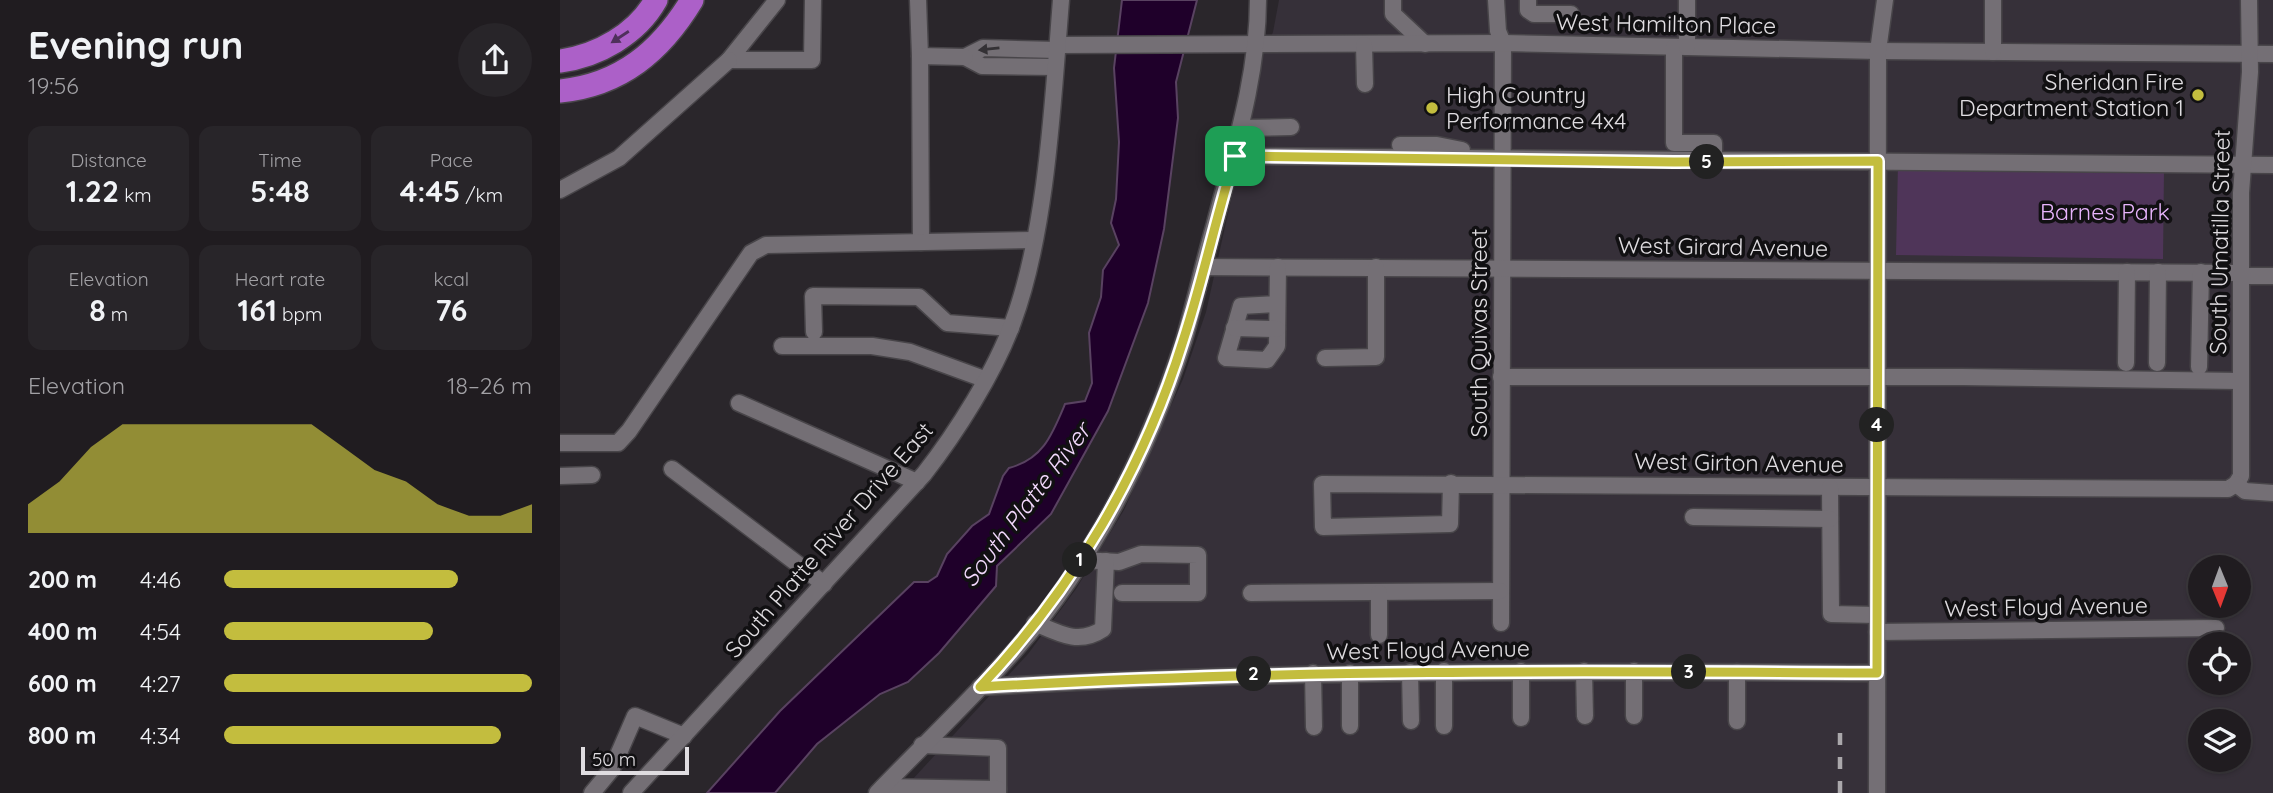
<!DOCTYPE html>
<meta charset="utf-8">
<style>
:root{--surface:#201c20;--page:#282529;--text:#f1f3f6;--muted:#a2a1a5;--line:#3d3a3e;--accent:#c3bd3e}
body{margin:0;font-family:Quicksand,sans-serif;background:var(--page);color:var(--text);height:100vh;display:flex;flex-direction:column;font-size:26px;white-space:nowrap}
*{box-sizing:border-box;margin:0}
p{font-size:23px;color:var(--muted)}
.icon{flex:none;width:38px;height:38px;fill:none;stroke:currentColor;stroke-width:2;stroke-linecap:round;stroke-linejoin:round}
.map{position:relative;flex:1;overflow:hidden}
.drawer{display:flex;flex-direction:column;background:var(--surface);width:560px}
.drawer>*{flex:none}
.needle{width:46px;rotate:179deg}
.tools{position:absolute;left:1628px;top:555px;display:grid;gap:14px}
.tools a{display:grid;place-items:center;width:63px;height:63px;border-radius:50%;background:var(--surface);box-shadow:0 2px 5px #0004,0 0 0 2px var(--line);font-size:35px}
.scale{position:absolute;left:21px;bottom:18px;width:108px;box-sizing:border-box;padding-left:7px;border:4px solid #e0dde1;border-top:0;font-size:19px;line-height:24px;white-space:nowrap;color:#e0dde1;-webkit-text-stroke:5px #111012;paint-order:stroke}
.pin{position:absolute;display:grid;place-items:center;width:60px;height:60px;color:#fff;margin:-30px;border-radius:14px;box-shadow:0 4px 10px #0006}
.km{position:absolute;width:35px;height:35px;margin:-18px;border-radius:50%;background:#222;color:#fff;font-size:19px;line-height:35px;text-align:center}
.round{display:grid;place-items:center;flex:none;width:74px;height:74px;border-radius:37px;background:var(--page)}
.head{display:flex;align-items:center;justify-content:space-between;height:119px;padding:0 28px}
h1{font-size:38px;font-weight:800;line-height:52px}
.figures{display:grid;grid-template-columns:repeat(3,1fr);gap:10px;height:119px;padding:7px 28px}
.figures div{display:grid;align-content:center;border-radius:14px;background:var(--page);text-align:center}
.figures b{font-size:30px;font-weight:800}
.figures small{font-size:19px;font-weight:400}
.figures p{font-size:19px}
.chart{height:196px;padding:14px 28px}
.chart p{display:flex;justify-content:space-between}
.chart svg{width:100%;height:126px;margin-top:7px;fill:var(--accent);opacity:.7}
ul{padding:0 28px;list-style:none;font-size:23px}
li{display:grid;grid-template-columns:112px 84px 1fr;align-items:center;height:52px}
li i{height:18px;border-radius:9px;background:var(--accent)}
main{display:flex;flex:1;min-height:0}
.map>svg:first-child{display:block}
.built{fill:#363039;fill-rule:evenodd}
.green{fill:#4f3559}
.water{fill:#1f002a;stroke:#594261;stroke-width:2}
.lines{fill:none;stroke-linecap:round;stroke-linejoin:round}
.minor-casing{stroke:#484549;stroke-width:19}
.highway-casing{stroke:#484549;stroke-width:26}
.minor{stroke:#746f75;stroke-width:16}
.highway{stroke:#ac60c8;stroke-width:23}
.rail{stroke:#aaa7ab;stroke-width:4.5;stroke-dasharray:12 12;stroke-linecap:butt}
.oneway{fill:#4f305b}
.oneway2{fill:#343135}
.route-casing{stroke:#fff;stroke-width:14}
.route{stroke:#c3bd3e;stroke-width:9}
.poi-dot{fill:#c3bd3e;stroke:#111012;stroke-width:2.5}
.labels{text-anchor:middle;stroke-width:7;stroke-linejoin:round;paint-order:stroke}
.street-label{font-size:23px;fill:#e0dde1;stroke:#111012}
.poi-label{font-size:23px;fill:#e0dde1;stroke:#111012;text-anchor:end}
.park-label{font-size:23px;fill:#e8b4fd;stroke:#111012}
.water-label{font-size:24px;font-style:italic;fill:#f3d9fd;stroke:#111012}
</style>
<main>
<section class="drawer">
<div class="head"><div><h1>Evening run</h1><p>19:56</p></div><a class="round"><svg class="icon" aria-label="share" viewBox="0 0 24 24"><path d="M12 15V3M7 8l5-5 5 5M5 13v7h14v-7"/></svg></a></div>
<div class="figures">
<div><p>Distance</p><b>1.22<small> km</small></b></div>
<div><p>Time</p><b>5:48</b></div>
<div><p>Pace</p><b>4:45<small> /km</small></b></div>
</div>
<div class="figures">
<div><p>Elevation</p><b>8<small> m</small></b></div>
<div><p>Heart rate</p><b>161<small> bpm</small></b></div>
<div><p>kcal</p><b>76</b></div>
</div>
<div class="chart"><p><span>Elevation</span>18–26 m</p>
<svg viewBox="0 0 160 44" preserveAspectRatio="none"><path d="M0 44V34L10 26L20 14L30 6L40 6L50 6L60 6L70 6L80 6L90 6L100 14L110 22L120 26L130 34L140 38L150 38L160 34V44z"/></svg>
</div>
<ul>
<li><b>200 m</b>4:46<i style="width:76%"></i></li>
<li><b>400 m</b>4:54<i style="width:68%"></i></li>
<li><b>600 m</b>4:27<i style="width:100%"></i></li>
<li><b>800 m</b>4:34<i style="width:90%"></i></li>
</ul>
</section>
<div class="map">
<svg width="1713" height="793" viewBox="0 0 1713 793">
<rect width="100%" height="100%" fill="#2a262b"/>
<!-- built -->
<path class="built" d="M719,0H1713V793H340L468,654L516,589L564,510L623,379L646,312L704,53L713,32ZM1640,567H1678V606H1640ZM1640,644H1678V682H1640ZM1640,721H1678V760H1640Z"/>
<!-- green -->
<polygon class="green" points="1338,164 1604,168 1603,259 1336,255"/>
<!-- water -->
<path class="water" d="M562,0H637L616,82L618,118L604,229L588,303L548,411L491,514L437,566L436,586L379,653L348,682L320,694L257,744L215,793H147L220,711L354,582H368L377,576L387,554L412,526L429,514L443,476L449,468C483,459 492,435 505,404L525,401L532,383L529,333L541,297L543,270L559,245L551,223L556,199L559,142L554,68Z"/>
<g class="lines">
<!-- minor casing -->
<g class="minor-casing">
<g id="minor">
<polyline points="217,0 169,60 252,60 253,0"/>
<polyline points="358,0 360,56"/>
<polyline points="833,0 833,14 865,44"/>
<polyline points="936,0 938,31 943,43 941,623"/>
<polyline points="968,0 968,10 974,14 1011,14"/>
<polyline points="498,45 943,43 1318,51 1713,54"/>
<polyline points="804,45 805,84"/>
<polyline points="1114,47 1114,143 1154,143 1154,162"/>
<polyline points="1127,47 1127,0"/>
<polyline points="1433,52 1433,0"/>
<polyline points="495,67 422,66 405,57 423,48 497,50"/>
<polyline points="681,128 731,127"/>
<polyline points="840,145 877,145 902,150"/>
<polyline points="675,156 1713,165"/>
<polyline points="0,190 59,158 169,60"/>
<polyline points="361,242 360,56 405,57"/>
<polyline points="644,267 1682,273"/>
<polyline points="1682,276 1713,276"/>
<polyline points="717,304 681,306 666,358 707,360 717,346 718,267"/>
<polyline points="674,328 717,329"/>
<polyline points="254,332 253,296 359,297 387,323 451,328"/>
<polyline points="222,346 312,346 350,352 424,379"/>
<polyline points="765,358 816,357 816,267"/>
<polyline points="1566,363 1567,272"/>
<polyline points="1597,363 1598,272"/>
<polyline points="1639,367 1641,272"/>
<polyline points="941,377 1403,377 1679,381"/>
<polyline points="179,403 357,482"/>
<polyline points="0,443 58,443 69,431 191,253 206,245 474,240"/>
<polyline points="112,469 264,584"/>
<polyline points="0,476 32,475"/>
<polyline points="891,483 890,524 763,527 762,484 1668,489 1676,484"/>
<polyline points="1676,484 1681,476 1681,193 1690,72 1689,0"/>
<polyline points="1676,484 1685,491 1713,493"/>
<polyline points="1270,487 1271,614 1317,615"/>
<polyline points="1133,517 1270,519"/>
<polyline points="520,560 559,562 581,554 638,555 638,593 562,593"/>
<polyline points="691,593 940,591"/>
<polyline points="819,593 819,635"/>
<path d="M475,623C500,634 519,645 543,629L546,561"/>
<polyline points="1317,632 1656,628"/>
<polyline points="884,671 884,726"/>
<polyline points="961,671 961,718"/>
<polyline points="1024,671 1025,716"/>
<polyline points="1074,671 1074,716"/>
<polyline points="850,672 851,721"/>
<polyline points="1177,672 1177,721"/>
<polyline points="753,673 754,727"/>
<polyline points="790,673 790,726"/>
<path d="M420,687C719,670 1018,671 1317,673"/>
<polyline points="362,745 438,748 438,793"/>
<polyline points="323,787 438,789"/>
<polyline points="32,793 52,769 75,716 124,736"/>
<path d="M71,793L364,474C396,433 435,372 453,322C487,230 493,99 501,0"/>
<path d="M317,793C363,745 412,699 456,649C533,561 589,450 624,340C635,302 643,265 654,227C673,153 698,78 698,0"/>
<polyline points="1317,793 1318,51 1325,0"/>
</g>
</g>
<!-- highway casing -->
<g class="highway-casing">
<g id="highway">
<path d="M0,61C38,56 77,34 96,0"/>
<path d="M0,91C61,85 101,51 132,0"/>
</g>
</g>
<!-- minor -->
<use href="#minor" class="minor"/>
<!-- highway -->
<use href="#highway" class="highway"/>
<!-- rail -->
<polyline class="rail" points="1280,793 1280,727"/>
</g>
<!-- one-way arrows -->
<defs><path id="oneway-solid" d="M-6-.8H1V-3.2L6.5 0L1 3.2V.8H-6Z" transform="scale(1.75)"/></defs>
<use class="oneway" href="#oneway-solid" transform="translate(60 37) rotate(147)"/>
<use class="oneway2" href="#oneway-solid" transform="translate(429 49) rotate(174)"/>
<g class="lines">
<!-- route casing -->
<g class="route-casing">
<path id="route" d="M675,156L1114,162L1318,161L1317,673C1018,671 719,669 420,687C514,588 583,470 623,341C643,280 656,217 675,156Z"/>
</g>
<!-- route -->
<use href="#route" class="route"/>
</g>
<!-- markers -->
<g class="poi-dot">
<circle cx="1638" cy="95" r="7"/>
<circle cx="872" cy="108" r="7"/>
</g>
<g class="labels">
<!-- street labels -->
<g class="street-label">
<text transform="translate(1106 24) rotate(1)" y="8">West Hamilton Place</text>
<text transform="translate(1660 242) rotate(-89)" y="8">South Umatilla Street</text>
<text transform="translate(1163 247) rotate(1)" y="8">West Girard Avenue</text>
<text transform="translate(919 333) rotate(-90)" y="8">South Quivas Street</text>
<text transform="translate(1179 463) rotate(1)" y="8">West Girton Avenue</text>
<text transform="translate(269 540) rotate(-49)" y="8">South Platte River Drive East</text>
<text transform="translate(1486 607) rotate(-1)" y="8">West Floyd Avenue</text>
<text transform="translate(868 650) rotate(-1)" y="8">West Floyd Avenue</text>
</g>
<!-- poi labels -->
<g class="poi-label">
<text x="1624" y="90">Sheridan Fire<tspan x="1624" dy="26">Department Station 1</tspan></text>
<text x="886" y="103" text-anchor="start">High Country<tspan x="886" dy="26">Performance 4x4</tspan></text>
</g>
<!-- park labels -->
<g class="park-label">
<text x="1545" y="220">Barnes Park</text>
</g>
<!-- water labels -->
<g class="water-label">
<text transform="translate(466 505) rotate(-53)" y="8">South Platte River</text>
</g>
</g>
</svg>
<div class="tools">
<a><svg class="needle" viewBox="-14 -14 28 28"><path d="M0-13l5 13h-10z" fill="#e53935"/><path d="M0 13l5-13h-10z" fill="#a2a1a5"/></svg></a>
<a><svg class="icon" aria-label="locate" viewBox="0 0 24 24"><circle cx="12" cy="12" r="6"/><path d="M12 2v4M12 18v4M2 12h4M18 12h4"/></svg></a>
<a><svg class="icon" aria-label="layers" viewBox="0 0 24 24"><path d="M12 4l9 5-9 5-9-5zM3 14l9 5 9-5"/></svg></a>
</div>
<div class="scale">50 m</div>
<div class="pin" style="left:675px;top:156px;background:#1e9e55"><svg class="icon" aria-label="arrive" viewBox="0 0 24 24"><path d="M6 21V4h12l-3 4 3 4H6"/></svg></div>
<b class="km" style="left:520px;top:560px">1</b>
<b class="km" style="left:694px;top:674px">2</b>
<b class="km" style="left:1129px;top:672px">3</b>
<b class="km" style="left:1317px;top:425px">4</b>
<b class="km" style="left:1147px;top:162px">5</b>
</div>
</main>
